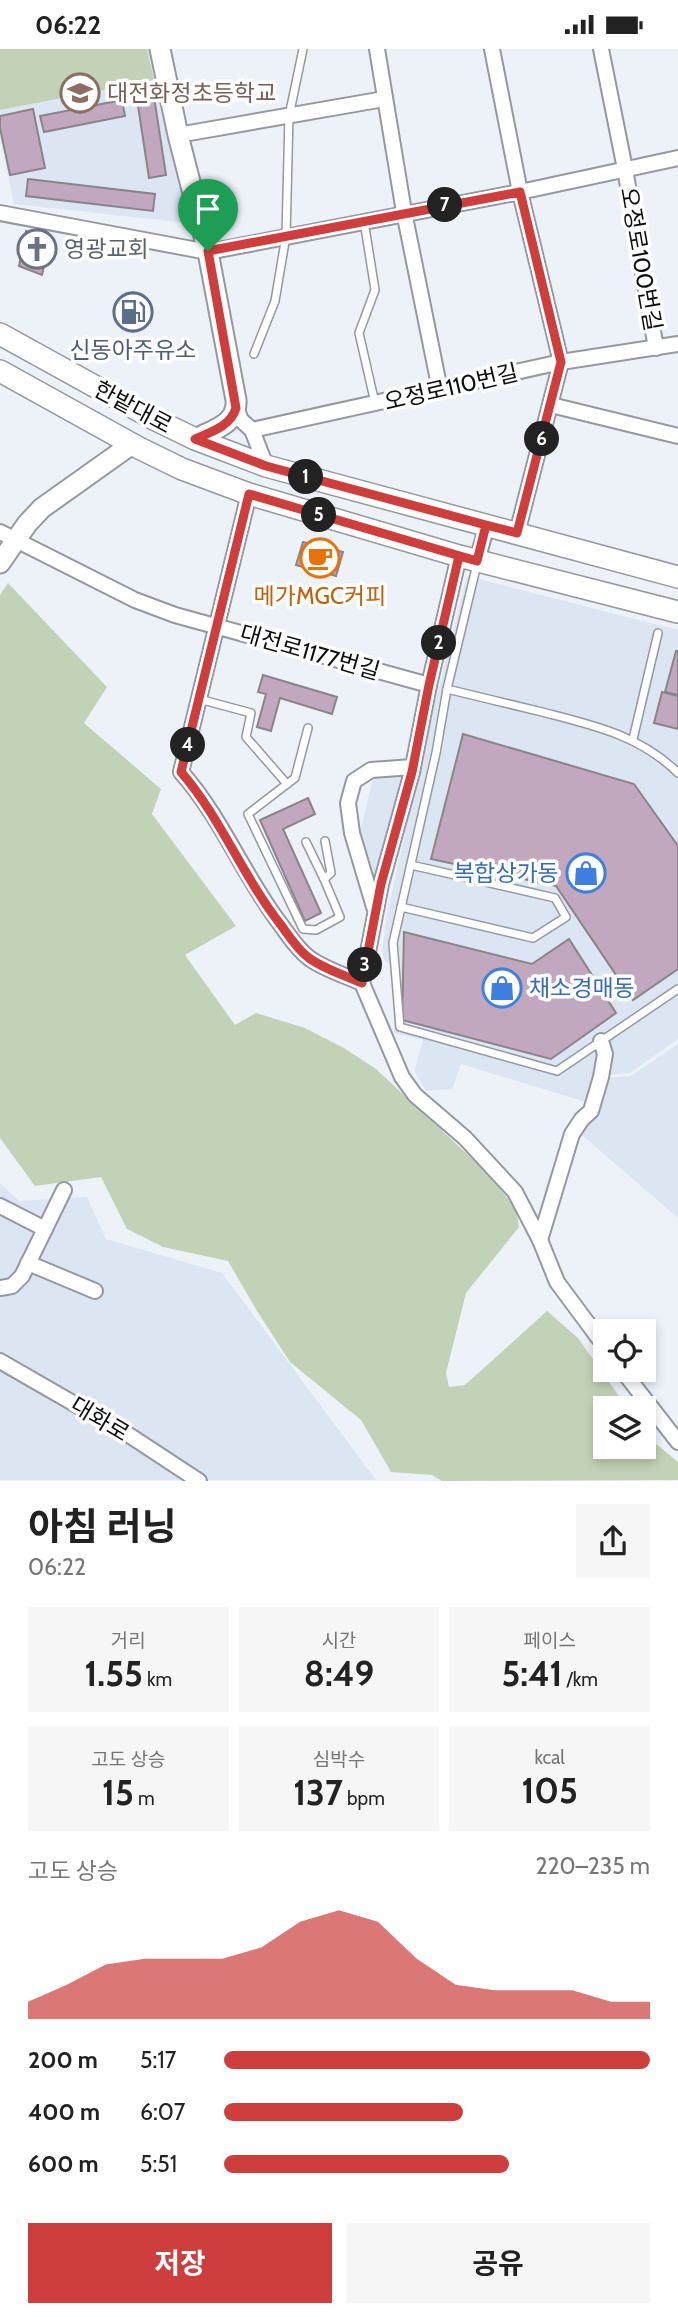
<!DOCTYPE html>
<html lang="ko">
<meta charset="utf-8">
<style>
:root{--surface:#fff;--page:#f6f6f6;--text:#222;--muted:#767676;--accent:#cd3e3c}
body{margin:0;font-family:Cabin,"Noto Sans KR",sans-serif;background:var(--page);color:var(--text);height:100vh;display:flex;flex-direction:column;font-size:26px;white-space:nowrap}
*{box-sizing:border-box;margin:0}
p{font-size:23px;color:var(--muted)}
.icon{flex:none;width:38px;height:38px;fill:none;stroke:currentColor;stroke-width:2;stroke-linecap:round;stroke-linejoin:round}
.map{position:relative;height:1432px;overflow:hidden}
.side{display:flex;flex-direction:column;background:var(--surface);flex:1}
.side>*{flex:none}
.fabs{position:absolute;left:593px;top:1270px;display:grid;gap:14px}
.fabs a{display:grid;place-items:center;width:63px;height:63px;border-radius:0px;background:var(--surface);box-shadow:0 4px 10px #0003;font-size:35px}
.pin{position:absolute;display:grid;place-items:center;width:60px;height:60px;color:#fff;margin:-72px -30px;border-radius:50% 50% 50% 0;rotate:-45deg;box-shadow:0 0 7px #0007}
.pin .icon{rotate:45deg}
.km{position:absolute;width:35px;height:35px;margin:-18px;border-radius:50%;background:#222;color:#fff;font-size:19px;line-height:35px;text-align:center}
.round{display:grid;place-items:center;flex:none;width:74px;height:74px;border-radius:0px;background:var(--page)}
.headline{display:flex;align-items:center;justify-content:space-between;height:119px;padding:0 28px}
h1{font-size:38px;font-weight:700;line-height:52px}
.figures{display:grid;grid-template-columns:repeat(3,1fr);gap:10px;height:119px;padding:7px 28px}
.figures div{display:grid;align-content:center;border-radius:0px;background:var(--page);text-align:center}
.figures b{font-size:35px;font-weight:700}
.figures small{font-size:19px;font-weight:400}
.figures p{font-size:19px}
.chart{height:196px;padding:14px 28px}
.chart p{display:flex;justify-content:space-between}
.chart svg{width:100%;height:126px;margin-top:7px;fill:var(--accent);opacity:.7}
.button{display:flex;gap:14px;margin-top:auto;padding:14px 28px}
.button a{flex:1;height:80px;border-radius:0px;background:var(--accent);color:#fff;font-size:28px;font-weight:700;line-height:80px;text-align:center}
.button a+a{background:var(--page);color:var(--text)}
ul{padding:0 28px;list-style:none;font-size:23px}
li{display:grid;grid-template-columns:112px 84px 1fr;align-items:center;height:52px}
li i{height:18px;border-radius:9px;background:var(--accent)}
.status{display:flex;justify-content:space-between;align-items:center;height:49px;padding:0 35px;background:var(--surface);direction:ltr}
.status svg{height:19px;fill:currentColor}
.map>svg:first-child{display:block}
.built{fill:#dbe6f2}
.green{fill:#c3d2b7}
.building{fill:#c2a8bf;stroke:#8a8489;stroke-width:2}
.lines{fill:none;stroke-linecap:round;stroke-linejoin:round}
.lane-casing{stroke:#94999f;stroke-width:10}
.street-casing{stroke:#94999f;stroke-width:18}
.secondary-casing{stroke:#94999f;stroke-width:23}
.primary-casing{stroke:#94999f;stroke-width:24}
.lane{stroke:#fff;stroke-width:7}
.street{stroke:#fff;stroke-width:14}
.secondary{stroke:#fff;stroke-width:19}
.primary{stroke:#fff;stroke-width:21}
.route-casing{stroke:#fff;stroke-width:14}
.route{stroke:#cd3e3c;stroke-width:9}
.labels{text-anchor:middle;stroke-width:7;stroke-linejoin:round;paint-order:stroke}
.education-label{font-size:23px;fill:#785e54;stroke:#fff;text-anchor:start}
.worship-label{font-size:23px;fill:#5b616d;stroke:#fff;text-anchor:start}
.street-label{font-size:23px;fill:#0b0d0f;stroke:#fff}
.service-label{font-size:23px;fill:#4e5e75;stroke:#fff}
.food-label{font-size:23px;fill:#c56008;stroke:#fff}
.shop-label{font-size:23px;fill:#366cbe;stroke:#fff;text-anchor:end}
</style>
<div class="status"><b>06:22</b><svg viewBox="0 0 49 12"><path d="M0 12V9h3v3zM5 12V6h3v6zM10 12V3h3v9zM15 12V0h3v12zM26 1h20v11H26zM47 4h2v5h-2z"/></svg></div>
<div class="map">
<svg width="678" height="1432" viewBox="0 0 678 1432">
<rect width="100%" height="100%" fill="#edf2f9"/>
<!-- built -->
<g class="built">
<polygon points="0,0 151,0 187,174 14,155 0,88"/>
<polygon points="467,527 678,581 678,990 630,1024 597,1027 589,1054 461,1015 452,1040 426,1042 414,1022 423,991 394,984 392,918 384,910 382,903 387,865 429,678"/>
<polygon points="407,721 380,832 371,830 359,788 374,725"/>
<polygon points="678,995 678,1169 582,1086 595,1065 606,1029 631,1027"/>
<polygon points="0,1134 19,1152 87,1148 106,1190 222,1224 376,1431 0,1431"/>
</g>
<!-- green -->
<g class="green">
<polygon points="0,0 147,0 154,31 0,61"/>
<polygon points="8,534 107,638 84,674 161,740 152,765 236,877 185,906 235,976 256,964 305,979 344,999 376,1020 483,1120 516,1159 519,1178 466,1244 446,1324 449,1338 465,1336 547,1262 578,1289 628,1360 606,1360 606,1398 644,1398 644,1382 649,1389 678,1413 678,1431 442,1432 432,1426 391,1423 361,1371 290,1313 257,1262 228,1212 163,1198 127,1180 101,1128 35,1137 0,1089 0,546"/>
</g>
<!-- building -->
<g class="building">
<polygon points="152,35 166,126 149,129 135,37"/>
<polygon points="122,51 125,67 44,83 40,67"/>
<polygon points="33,60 45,119 10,126 0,79 0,67"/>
<polygon points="28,130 155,145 153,162 26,147"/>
<polygon points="26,182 50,191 42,226 19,217"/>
<polygon points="303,493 343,503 336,527 296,516"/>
<polygon points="676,602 678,602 678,646 665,643"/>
<polygon points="263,626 337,648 332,665 280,649 271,682 257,678 266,645 258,643"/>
<polygon points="662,643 678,647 678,680 654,674"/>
<polygon points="463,685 634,735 678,797 678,920 633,951 556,837 431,810"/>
<polygon points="308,749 315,765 283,780 321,864 305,872 260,771"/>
<polygon points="404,883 532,915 569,890 616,964 551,1010 402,971"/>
</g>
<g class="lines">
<!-- lane casing -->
<g class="lane-casing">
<g id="lane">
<polyline points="364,172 375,241 359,284 375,354"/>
<polyline points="254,305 275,252 286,187 289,67 303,0"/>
<path d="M477,515L447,640C479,648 510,655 542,663C592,676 640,686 678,724"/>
<polyline points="447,640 436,704 393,894 400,978 557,1022 678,940"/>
<polyline points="199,650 251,664 246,688 287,735 248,765 303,880 316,881 340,868 324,830 331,824 325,792"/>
<polyline points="633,690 658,584"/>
<polyline points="287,735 295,729 308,679"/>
<polyline points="306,793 324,830"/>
<polyline points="401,858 533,889 566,868 555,849 411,816"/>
</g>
</g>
<!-- street casing -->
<g class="street-casing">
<g id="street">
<polyline points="377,0 404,163 440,341"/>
<polyline points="492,0 520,143 561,313 517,484"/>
<polyline points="601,0 625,120 656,299"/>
<polyline points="178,86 384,50"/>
<polyline points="0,164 208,203 520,143 678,109"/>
<polyline points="551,356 678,387"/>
<polyline points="236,359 241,371 252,381 561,313 678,295"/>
<polyline points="252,381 266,417"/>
<path d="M249,445L181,723C222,769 244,828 281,876C289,887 297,900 309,909C324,920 344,926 362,934L402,1028L415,1046L465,1089L515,1143L540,1191L557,1233L606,1299"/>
<polyline points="0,483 135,551 175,566 429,636"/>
<polyline points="477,512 487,476"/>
<polyline points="374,858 352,784 348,754 354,732 371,721 413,718"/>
<polyline points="362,934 381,835 412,723 429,636 459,507"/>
<polyline points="0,1157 45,1180"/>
<polyline points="540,1191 572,1085 582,1070 591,1062 601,1028 605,1005 601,992"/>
<polyline points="28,1214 95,1242"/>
<polyline points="0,1239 12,1237 22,1227 64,1141"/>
<polyline points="0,1312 132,1388 199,1432"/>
<polyline points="622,1321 678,1393"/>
</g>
</g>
<!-- secondary casing -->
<g class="secondary-casing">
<g id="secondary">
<path d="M160,0L178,86L208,203L236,351C238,375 213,381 195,390"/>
<polyline points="0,514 27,475 42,459 132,395"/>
</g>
</g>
<!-- primary casing -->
<g class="primary-casing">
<g id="primary">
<polyline points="0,285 154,370 195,390 266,417 678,528"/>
<polyline points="0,322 139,399 182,420 249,445 459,507 678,563"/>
</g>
</g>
<!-- lane -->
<use href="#lane" class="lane"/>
<!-- street -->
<use href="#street" class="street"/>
<!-- secondary -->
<use href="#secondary" class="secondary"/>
<!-- primary -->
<use href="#primary" class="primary"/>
</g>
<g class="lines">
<!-- route casing -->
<g class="route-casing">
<path id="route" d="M208,202L236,359C231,377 211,383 195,390L266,417L486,476L477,512L459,507L429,636L412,723L381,835L362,934C344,926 324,920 309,909C297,900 289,887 281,876C243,828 221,769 181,723L249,445L477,512L486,476L517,484L561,313L520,143L208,202"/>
</g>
<!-- route -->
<use href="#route" class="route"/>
</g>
<!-- icons -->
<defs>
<g id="school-ring" transform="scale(2.0125)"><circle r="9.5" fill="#fff" stroke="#8d6e63" stroke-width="1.5"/><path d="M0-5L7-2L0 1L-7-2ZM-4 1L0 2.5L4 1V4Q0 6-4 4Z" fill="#8d6e63"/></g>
<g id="church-ring" transform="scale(2.0125)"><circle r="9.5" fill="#fff" stroke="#6b7280" stroke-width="1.5"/><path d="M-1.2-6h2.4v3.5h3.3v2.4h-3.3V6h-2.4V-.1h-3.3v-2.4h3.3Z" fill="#6b7280"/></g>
<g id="fuel-ring" transform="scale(2.0125)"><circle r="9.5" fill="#fff" stroke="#5c6f8a" stroke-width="1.5"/><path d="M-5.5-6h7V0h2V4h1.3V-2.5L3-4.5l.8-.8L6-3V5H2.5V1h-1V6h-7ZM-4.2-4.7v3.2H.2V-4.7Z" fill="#5c6f8a"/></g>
<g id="cafe-ring" transform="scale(2.0125)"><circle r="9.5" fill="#fff" stroke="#e8710a" stroke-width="1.5"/><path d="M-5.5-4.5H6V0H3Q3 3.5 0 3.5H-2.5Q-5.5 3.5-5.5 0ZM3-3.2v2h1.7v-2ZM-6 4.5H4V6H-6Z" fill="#e8710a"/></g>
<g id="shop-ring" transform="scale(2.0125)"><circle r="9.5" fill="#fff" stroke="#3f7fe0" stroke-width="1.5"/><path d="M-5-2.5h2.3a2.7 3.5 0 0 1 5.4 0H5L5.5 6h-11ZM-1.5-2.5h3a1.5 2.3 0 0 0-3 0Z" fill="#3f7fe0"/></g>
</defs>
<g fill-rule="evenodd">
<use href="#school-ring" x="80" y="44"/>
<use href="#church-ring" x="37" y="200"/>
<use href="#fuel-ring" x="133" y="263"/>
<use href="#cafe-ring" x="320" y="509"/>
<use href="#shop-ring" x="586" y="824"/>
<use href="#shop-ring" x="502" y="939"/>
</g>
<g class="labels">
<!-- education labels -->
<g class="education-label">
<text x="107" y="52">대전화정초등학교</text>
</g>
<!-- worship labels -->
<g class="worship-label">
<text x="64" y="208">영광교회</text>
</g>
<!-- street labels -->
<g class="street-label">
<text transform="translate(641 210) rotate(80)" y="8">오정로100번길</text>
<text transform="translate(451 338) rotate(-13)" y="8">오정로110번길</text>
<text transform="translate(133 358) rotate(28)" y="8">한밭대로</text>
<text transform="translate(310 603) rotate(16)" y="8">대전로1177번길</text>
<text transform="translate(100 1370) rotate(31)" y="8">대화로</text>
</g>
<!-- service labels -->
<g class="service-label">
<text x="133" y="309">신동아주유소</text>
</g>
<!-- food labels -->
<g class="food-label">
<text x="320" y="555">메가MGC커피</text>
</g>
<!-- shop labels -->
<g class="shop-label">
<text x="559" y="832">복합상가동</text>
<text x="529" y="947" text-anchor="start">채소경매동</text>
</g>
</g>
</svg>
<div class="fabs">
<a><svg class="icon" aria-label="locate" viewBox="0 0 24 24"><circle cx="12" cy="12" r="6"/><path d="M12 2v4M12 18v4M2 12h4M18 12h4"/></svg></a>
<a><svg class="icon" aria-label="layers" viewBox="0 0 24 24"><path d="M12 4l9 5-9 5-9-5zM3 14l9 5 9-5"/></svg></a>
</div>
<div class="pin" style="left:208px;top:202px;background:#1e9e55"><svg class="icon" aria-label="arrive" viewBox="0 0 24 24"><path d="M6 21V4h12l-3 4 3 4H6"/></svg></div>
<b class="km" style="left:306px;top:428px">1</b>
<b class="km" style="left:439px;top:594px">2</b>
<b class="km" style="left:365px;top:916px">3</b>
<b class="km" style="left:188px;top:696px">4</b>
<b class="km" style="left:319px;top:466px">5</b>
<b class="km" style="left:542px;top:390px">6</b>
<b class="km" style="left:445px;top:156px">7</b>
</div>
<section class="side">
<div class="headline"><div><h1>아침 러닝</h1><p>06:22</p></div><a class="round"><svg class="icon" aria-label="share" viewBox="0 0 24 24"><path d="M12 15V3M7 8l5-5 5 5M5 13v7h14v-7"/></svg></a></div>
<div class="figures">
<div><p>거리</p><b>1.55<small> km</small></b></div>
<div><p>시간</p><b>8:49</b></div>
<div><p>페이스</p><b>5:41<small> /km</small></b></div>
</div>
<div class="figures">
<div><p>고도 상승</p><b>15<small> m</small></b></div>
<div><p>심박수</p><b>137<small> bpm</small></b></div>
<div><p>kcal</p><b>105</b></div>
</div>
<div class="chart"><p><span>고도 상승</span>220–235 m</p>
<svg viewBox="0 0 160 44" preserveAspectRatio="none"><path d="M0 44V38L10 32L20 25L30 23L40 23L50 23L60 19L70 10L80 6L90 10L100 23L110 32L120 34L130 34L140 34L150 38L160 38V44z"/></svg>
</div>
<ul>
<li><b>200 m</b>5:17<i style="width:100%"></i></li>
<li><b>400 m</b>6:07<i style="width:56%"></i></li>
<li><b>600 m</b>5:51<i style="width:67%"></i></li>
</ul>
<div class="button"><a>저장</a><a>공유</a></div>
</section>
